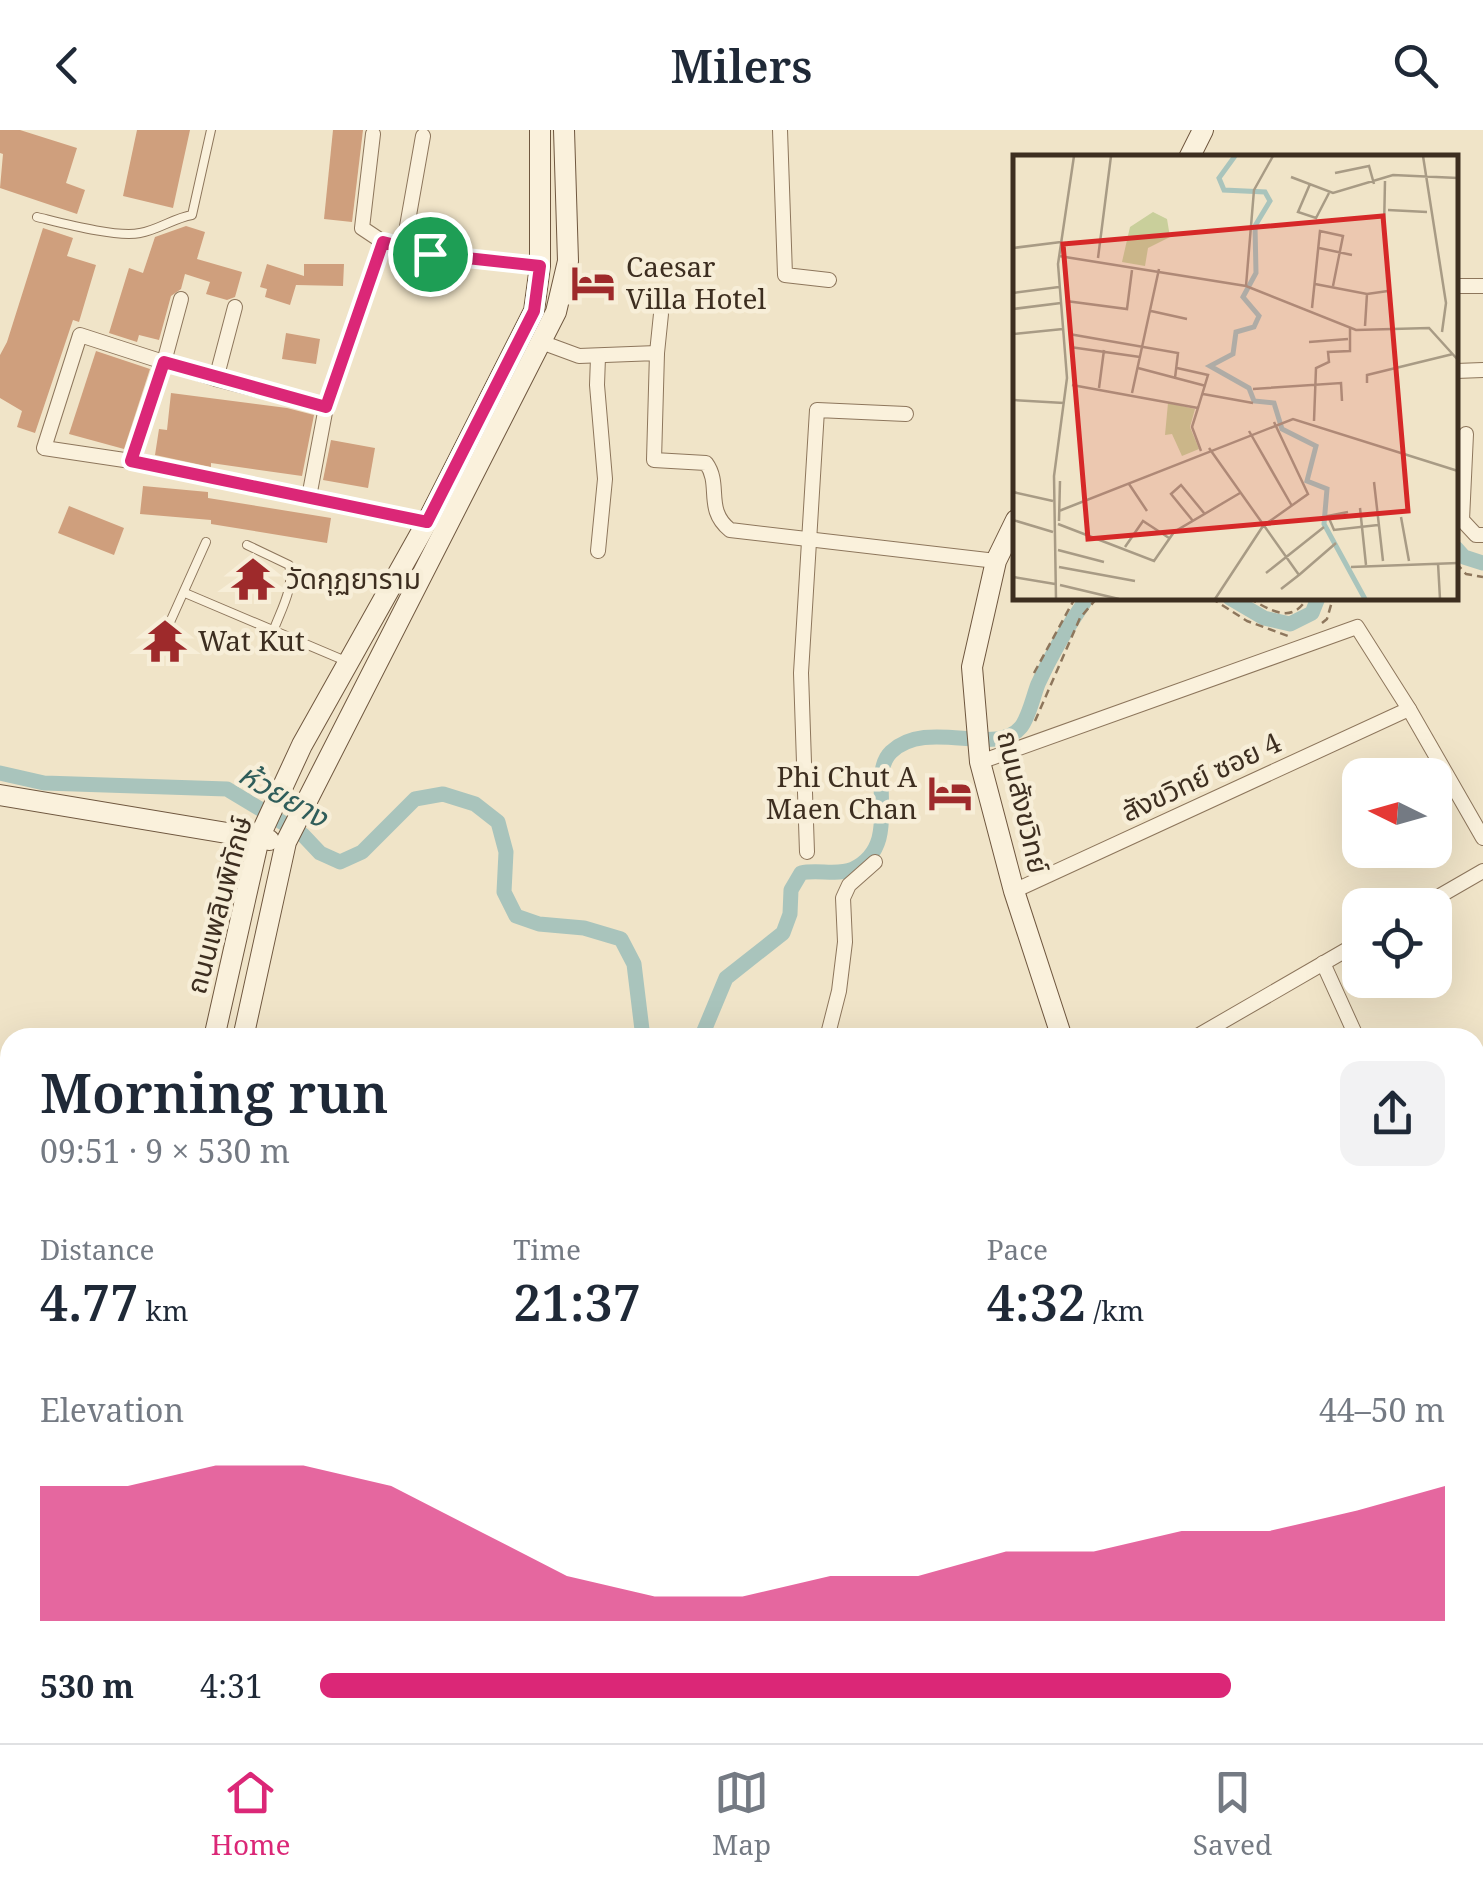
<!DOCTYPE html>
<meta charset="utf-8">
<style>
:root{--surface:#fff;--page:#f2f2f3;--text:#1f2937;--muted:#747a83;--line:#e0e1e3;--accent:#db2777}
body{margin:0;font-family:"Noto Serif","Noto Sans Thai",serif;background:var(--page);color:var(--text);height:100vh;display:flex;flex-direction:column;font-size:38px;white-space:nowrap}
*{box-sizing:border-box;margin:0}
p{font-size:32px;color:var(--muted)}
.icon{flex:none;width:55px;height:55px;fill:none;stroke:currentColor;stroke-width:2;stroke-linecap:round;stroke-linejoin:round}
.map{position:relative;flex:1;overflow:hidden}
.side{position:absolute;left:0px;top:898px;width:1485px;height:718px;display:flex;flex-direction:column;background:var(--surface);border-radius:30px 30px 0 0;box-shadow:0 10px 40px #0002}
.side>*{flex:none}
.needle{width:65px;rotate:275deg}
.tools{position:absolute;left:1342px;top:628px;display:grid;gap:20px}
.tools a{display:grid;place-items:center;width:110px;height:110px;border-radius:20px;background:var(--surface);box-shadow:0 10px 40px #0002;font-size:50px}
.pin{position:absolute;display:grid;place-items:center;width:85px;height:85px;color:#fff;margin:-42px;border:5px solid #fff;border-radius:50%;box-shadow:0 2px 10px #0007}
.round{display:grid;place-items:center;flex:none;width:105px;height:105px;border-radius:20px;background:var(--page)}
.overview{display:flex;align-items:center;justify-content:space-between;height:170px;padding:0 40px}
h1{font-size:55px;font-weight:600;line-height:75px}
.metrics{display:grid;grid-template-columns:repeat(3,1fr);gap:15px;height:170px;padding:10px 40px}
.metrics div{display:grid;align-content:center}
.metrics b{font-size:50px;font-weight:600}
.metrics small{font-size:28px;font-weight:400}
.metrics p{font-size:28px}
.chart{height:280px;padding:20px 40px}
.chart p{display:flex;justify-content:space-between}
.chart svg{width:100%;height:180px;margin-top:10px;fill:var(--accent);opacity:.7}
ul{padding:0 40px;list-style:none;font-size:32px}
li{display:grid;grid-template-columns:160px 120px 1fr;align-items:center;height:75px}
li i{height:25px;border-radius:12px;background:var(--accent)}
header{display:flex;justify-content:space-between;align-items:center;height:130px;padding:0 40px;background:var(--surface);font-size:45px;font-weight:600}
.menu{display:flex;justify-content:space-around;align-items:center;height:140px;border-top:2px solid var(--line);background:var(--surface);font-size:28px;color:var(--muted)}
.menu a{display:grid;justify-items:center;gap:5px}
.menu .active{color:var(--accent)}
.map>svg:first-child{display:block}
.green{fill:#c9cf9b}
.water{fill:#a9c4bc;stroke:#6f938a;stroke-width:2.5}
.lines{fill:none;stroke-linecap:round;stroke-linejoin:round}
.canal{stroke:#a9c4bc;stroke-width:15}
.building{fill:#cf9f7d}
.lane-casing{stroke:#8d765c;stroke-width:10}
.street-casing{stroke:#8d765c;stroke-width:16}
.secondary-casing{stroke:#6f573f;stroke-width:22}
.primary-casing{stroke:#5b4430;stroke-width:25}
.path{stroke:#8d765c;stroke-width:2.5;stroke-dasharray:8 5;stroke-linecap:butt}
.lane{stroke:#faf1dc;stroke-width:8}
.street{stroke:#faf1dc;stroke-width:14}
.secondary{stroke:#faf1dc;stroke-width:20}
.primary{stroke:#f3d9a0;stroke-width:22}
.route-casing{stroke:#fff;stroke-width:20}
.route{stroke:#db2777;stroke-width:12}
.labels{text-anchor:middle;stroke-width:9;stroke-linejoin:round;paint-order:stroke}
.poi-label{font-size:28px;fill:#3d2e20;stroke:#f7eed8;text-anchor:start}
.street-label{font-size:28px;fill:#3d2e20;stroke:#f7eed8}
.water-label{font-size:30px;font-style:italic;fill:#2f5d5a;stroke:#f7eed8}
.inset-river{fill:none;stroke:#a9c4bc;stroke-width:5}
.inset-road{fill:none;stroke:#a89b85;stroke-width:2.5}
.view{fill:#d62828;fill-opacity:0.15;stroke:#d62828;stroke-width:5}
.inset-edge{fill:none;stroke:#3d2e20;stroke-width:5}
</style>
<header><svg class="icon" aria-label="back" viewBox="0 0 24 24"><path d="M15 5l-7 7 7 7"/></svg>Milers<svg class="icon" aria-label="search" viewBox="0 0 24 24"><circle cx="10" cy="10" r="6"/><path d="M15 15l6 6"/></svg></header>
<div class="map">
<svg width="1483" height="1613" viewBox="0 0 1483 1613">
<rect width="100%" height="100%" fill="#f0e4c8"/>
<!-- green -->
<polygon class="green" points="0,1070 10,1071 10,1287 0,1286"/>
<!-- water -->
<polygon class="water" points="0,1130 10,1142 10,1213 0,1216"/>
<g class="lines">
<!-- canal -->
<g class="canal">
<polyline points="1456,418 1464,427 1483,433"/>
<polyline points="1230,468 1264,488 1290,494 1312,483 1318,468"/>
<polyline points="0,643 44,653 227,659 303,705 320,723 340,732 362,722 415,669 443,664 475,674 498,692 506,722 504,762 516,786 539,794 584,798 621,809 634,834 643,908"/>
<path d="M701,908L726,848L783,803L790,784L791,760L801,743C817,739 838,746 853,739C905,714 865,647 891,622C927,587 996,628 1021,597C1029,587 1033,567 1038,554C1052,523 1068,496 1087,468"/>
</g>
</g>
<!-- building -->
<g class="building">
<polygon points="0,0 20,0 77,18 66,53 85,60 77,84 0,58 3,24 0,23"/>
<polygon points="137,0 190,0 173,78 123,66"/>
<polygon points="333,0 363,0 352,92 324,89"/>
<polygon points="186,96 205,102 197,129 242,142 235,167 227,170 206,164 210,152 185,144 181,159 171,166 159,210 139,205 137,212 109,203 129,138 143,143 155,107"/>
<polygon points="43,98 73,108 67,126 96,135 79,192 73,190 35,303 17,297 22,281 0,268 0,225 7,212"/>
<polygon points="267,134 304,146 304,134 344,134 343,156 296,155 290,175 265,167 267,159 260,157"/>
<polygon points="286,203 320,209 316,234 282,229"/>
<polygon points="96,221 150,239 124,319 69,304"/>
<polygon points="171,263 287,278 314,285 302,346 211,333 211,337 155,325 159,299 167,300"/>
<polygon points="331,310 375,318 368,358 323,350"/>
<polygon points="143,356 208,362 208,368 331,388 327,413 211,394 211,390 140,384"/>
<polygon points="69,376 124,398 114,425 58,403"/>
</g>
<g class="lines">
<!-- lane casing -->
<g class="lane-casing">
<g id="lane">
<path d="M37,87C62,93 117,108 140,103C158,100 174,88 192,85L211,0"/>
<path d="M247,415L289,435C295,456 281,480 274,499"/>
<polyline points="185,463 348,532"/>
<polyline points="153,530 206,412"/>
</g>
</g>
<!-- street casing -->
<g class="street-casing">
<g id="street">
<polyline points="780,0 785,145 829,150"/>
<polyline points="373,4 362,98 383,112 403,119 540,136"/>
<polyline points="403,119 423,6"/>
<polyline points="1456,156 1483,156"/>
<path d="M541,212L579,226L657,223L654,330L706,333C722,355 704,379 730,400L996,431"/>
<polyline points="657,223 661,184"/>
<polyline points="598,227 597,255 605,349 598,421"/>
<polyline points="1456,241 1483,240"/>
<polyline points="216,249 235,177"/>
<polyline points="326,277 216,249 80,205 44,318 131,331 427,392"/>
<polyline points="1466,304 1462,390 1476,405 1483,405"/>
<polyline points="131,331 164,232 181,169"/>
<polyline points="309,367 326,277 383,112"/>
<polyline points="980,632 1357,497 1409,579 1483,708"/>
<polyline points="807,722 801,543 817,280 906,284"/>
<polyline points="1014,761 1409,579"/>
<polyline points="1424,775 1483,741"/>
<polyline points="1323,833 1357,908"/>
<polyline points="827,908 839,861 845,812 843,768 849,755 875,732"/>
<polyline points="1194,908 1360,812"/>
<polyline points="1475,1154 1483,1171"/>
<polyline points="1475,1190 1483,1184"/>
<polyline points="1475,1276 1483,1262"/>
<polyline points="1475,1378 1483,1385"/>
<polyline points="0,1422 10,1425"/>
<polyline points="1475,1575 1483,1558"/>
<polyline points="289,1613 291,1605"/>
<polyline points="452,1613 454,1605"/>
<polyline points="517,1613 517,1605"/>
<polyline points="637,1613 638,1605"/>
<polyline points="709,1613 711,1605"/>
<polyline points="1457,1613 1461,1605"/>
</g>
</g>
<!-- secondary casing -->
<g class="secondary-casing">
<g id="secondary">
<polyline points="1189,28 1203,0"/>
<polyline points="1016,390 996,431 972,537 980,632 1014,761 1062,908"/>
<polyline points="0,665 269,710"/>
<polyline points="214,908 259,708 302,615 427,392 534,181 540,136 540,0"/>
<polyline points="243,908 286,712 556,182 568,131 564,0"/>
<polyline points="1292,1605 1294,1613"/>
</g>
</g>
<!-- primary casing -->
<g class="primary-casing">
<g id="primary">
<polyline points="0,1596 10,1599"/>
<polyline points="30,1605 66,1613"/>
</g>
</g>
<!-- path -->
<g class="path">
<polyline points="1456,433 1466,444 1483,447"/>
<polyline points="1211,468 1247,491 1288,506"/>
<path d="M1249,468C1270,480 1292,495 1307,468"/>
<polyline points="1322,493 1327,489 1333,468"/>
<polyline points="1034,543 1075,468"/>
<polyline points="1035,591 1080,488 1097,468"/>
<polyline points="0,1116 10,1124"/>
<polyline points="0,1235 10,1237"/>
<polyline points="1475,1435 1483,1442"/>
</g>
<!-- lane -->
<use href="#lane" class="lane"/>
<!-- street -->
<use href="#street" class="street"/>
<!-- secondary -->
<use href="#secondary" class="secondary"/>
<!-- primary -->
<use href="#primary" class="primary"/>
</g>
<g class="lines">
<!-- route casing -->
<g class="route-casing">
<polygon id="route" points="383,112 430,124 540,136 534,181 427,392 131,331 164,232 326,277"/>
</g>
<!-- route -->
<use href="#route" class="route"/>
</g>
<!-- icons -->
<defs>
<g id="hotel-bare" transform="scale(3.45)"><path d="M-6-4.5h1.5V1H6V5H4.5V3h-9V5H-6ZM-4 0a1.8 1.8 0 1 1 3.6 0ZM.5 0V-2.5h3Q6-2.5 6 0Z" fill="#9e2a2b" stroke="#f7eed8" stroke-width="2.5" paint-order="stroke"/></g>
<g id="temple-bare" transform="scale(3.45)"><path d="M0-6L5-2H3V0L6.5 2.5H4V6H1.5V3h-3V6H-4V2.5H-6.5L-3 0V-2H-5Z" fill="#9e2a2b" stroke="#f7eed8" stroke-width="2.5" paint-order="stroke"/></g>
</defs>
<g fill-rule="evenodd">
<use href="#hotel-bare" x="593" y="153"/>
<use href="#temple-bare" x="253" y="449"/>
<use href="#temple-bare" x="165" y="511"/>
<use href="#hotel-bare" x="950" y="663"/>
</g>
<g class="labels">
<!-- poi labels -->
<g class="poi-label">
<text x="626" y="147">Caesar<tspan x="626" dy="32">Villa Hotel</tspan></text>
<text x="286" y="459">วัดกุฏยาราม</text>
<text x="198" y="521">Wat Kut</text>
<text x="917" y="657" text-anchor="end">Phi Chut A<tspan x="917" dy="32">Maen Chan</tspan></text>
</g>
<!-- street labels -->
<g class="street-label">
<text transform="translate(1201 647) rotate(-25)" y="10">สังขวิทย์ ซอย 4</text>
<text transform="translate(1023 672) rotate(77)" y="10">ถนนสังขวิทย์</text>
<text transform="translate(219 775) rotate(-75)" y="10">ถนนเพลินพิทักษ์</text>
</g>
<!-- water labels -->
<g class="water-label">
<text transform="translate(283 666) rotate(30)" y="10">ห้วยยาง</text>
</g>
</g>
<!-- overview -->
<g transform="translate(1013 25)">
<rect width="445" height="445" fill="#f0e4c8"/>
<path d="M140,57L154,64L157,82L135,93L132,111L109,107L117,72ZM155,248L182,254L177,272L186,294L169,301L159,279L152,280Z" fill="#c9cf9b"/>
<path class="inset-river" d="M222,1L206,23L211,35L252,37L257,46L242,71L243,118L230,142L246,161L241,172L223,177L220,199L197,211L236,233L241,246L261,248L269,274L303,291L294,326L314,334L311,369L352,444"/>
<path class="inset-road" d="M410,1L433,148L429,177M322,18L356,11L361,29M278,22L320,38L380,20L445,23M297,29L285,57L303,63L316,38M375,55L414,57M371,74L372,26M0,93L48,87M306,93L339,100M46,101L233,131L343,175L416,173L445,205M85,103L98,1M302,129L354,139L375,136M233,131L241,35L260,1M0,138L46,132M53,146L114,154L119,115M299,153L307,76L330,81L320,131M0,154L48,148M138,156L174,164M352,171L354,139M0,179L50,174M56,179L165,198L162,223M296,187L335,184M57,192L127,202M125,213L193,231M164,213L195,220L185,253M354,228V220L440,199M59,230L185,253L179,272L188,296M86,233L91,195M240,234L328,228L329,246M119,238L146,114M190,239L240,248M0,245L51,248M301,266L303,213L316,207L315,197L337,196V173M236,276L279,351M196,293L286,420L268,434M361,327L370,406M116,329L134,356M0,337L40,346M347,353L353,410M46,356L280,264L445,316M335,357L315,361L321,375L365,370M388,362L396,406M0,365L40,377M46,366L47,326M180,366L158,339L168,330L191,358M45,369L141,406L161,377L227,338M112,392L130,366L156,383M45,395L91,407M425,408L427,444M46,412L122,426M338,412L445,408M253,418L311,372M286,420L323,388M0,422L42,429M47,430L106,444M43,444L41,321L54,223L45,109L61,1M202,444L250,371L295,339L261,267"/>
<path class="view" d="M370,61L395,356L75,384L50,89Z"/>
<rect width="445" height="445" class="inset-edge"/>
</g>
</svg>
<div class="tools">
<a><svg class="needle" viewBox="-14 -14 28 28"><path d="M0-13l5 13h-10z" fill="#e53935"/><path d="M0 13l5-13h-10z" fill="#747a83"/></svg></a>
<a><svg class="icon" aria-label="locate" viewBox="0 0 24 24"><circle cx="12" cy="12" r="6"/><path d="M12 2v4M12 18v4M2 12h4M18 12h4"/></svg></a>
</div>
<div class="pin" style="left:430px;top:124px;background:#1e9e55"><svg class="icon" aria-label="arrive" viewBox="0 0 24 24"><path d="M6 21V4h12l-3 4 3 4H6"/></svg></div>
<section class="side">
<div class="overview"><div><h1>Morning run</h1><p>09:51 · 9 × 530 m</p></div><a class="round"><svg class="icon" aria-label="share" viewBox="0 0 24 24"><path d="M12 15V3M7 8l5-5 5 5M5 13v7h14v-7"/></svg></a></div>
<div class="metrics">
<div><p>Distance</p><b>4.77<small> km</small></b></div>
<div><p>Time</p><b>21:37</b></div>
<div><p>Pace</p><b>4:32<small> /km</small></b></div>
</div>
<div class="chart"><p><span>Elevation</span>44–50 m</p>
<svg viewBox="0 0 160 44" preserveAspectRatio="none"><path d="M0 44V11L10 11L20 6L30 6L40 11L50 22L60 33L70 38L80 38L90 33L100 33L110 27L120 27L130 22L140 22L150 17L160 11V44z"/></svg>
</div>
<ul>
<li><b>530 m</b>4:31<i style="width:81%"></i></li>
</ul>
</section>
</div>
<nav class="menu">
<a class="active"><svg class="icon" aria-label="home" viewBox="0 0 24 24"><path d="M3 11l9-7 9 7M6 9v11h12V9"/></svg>Home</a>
<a><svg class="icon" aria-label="map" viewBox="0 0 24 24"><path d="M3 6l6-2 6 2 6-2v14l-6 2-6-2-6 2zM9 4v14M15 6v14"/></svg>Map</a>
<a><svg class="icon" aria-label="saved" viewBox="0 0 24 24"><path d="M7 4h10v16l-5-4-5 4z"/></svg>Saved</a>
</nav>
